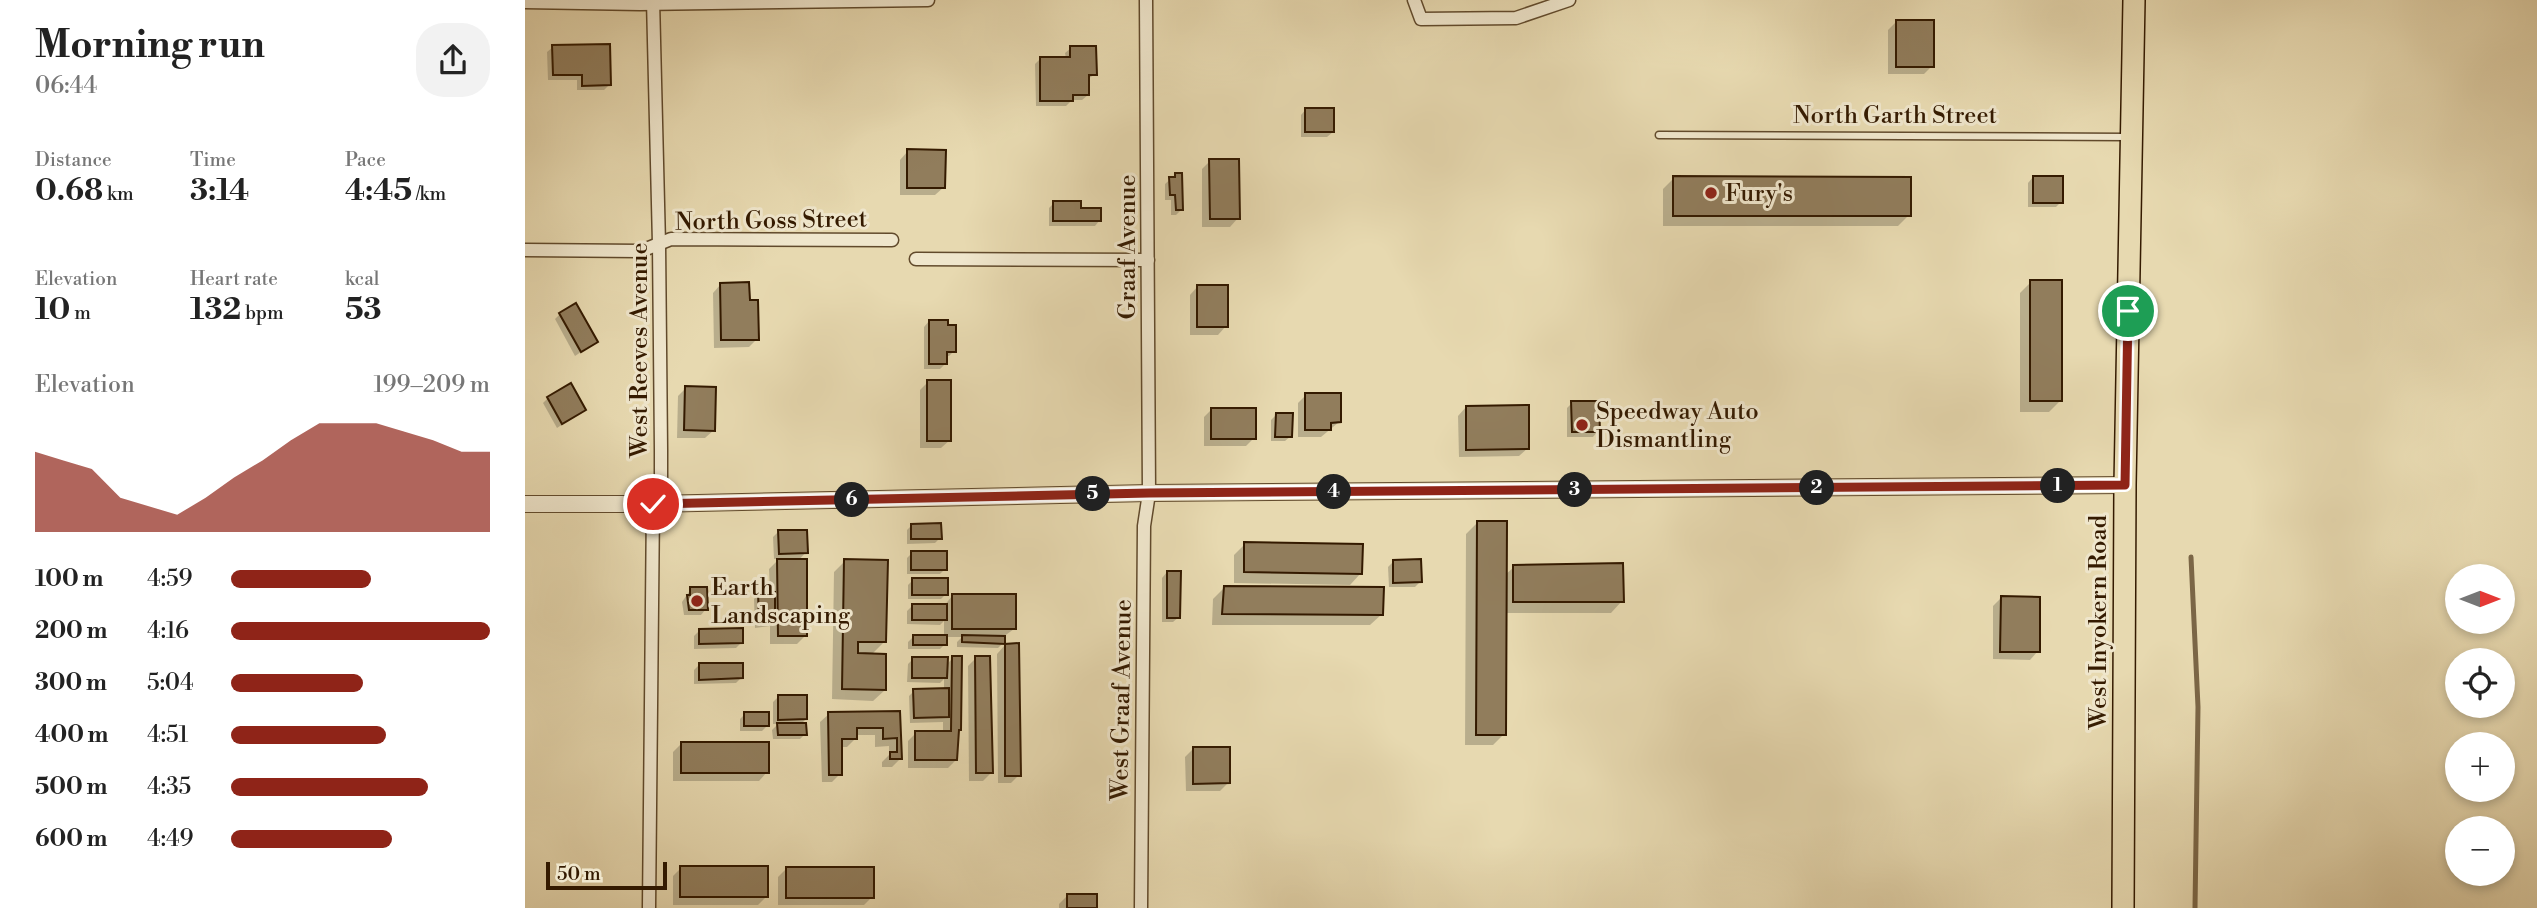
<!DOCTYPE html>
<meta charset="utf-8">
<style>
:root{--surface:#fff;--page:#f2f2f2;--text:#222;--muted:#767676;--accent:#8f2418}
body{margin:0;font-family:"Libre Bodoni",serif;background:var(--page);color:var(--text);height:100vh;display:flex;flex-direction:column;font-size:26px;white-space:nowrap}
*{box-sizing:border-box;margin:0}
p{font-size:23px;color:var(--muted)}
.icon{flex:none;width:38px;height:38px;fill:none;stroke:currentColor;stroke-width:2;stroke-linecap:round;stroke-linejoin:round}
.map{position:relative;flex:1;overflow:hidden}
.side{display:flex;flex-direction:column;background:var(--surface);width:525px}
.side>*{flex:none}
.needle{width:46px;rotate:90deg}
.fabs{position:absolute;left:1920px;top:564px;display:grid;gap:14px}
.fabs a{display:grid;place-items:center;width:70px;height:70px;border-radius:50%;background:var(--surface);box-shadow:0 4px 10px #0003;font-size:35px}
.scale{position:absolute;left:21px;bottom:18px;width:121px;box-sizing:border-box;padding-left:7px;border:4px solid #341a00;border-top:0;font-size:19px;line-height:24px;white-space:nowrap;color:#341a00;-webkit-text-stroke:5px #efe6cc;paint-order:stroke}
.pin{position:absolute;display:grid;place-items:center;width:60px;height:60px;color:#fff;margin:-30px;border:4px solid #fff;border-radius:50%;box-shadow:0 2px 7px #0007}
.km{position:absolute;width:35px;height:35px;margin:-18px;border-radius:50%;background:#222;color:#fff;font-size:19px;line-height:35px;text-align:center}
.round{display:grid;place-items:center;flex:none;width:74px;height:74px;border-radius:28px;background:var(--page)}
.summary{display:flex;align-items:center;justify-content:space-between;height:119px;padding:0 35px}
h1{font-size:38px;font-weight:700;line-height:52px}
.metrics{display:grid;grid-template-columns:repeat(3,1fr);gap:10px;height:119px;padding:7px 35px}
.metrics div{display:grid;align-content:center}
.metrics b{font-size:30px;font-weight:700}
.metrics small{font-size:19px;font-weight:400}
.metrics p{font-size:19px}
.chart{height:196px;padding:14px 35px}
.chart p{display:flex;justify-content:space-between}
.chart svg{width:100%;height:126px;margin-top:7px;fill:var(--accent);opacity:.7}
ul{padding:0 35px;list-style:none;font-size:23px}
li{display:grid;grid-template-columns:112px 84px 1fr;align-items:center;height:52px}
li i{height:18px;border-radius:9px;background:var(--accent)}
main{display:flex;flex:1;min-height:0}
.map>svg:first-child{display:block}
.shadow{fill:#0003}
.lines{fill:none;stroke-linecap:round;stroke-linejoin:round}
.stream{stroke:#7b6646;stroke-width:5}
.building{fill:#917d5c;stroke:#341a00;stroke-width:2}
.service-casing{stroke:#614a2c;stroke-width:9}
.minor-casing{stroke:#614a2c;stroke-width:15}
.tertiary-casing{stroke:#614a2c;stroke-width:18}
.primary-casing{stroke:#341a00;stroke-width:24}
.service{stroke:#efe6cc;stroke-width:6}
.minor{stroke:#efe6cc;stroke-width:12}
.tertiary{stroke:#efe6cc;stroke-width:16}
.primary{stroke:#e7d9b0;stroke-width:21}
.route-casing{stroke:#fff;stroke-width:14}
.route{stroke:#8f2418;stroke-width:9}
.poi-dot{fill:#8f2418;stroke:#efe6cc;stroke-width:2.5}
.labels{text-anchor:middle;stroke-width:6;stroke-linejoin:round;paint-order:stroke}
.street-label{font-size:24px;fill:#341a00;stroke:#efe6cc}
.poi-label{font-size:24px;fill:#341a00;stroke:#efe6cc;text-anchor:start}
</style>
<main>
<section class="side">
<div class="summary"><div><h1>Morning run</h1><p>06:44</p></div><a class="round"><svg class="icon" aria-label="share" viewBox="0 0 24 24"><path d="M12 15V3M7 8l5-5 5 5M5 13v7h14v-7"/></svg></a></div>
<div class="metrics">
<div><p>Distance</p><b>0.68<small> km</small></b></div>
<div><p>Time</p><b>3:14</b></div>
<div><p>Pace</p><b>4:45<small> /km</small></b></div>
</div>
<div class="metrics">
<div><p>Elevation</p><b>10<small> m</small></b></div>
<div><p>Heart rate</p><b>132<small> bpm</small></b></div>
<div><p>kcal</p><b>53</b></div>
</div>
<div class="chart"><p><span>Elevation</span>199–209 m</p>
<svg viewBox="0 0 160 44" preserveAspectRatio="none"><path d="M0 44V16L10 19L20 22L30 32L40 35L50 38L60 32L70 25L80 19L90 12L100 6L110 6L120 6L130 9L140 12L150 16L160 16V44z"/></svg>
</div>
<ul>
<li><b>100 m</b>4:59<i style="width:54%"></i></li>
<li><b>200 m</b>4:16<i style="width:100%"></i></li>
<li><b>300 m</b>5:04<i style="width:51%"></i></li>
<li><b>400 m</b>4:51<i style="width:60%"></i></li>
<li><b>500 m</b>4:35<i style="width:76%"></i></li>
<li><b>600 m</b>4:49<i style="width:62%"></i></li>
</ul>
</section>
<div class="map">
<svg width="2012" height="908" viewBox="0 0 2012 908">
<rect width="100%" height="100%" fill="#e7d9b0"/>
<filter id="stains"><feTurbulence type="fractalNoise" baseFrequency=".00286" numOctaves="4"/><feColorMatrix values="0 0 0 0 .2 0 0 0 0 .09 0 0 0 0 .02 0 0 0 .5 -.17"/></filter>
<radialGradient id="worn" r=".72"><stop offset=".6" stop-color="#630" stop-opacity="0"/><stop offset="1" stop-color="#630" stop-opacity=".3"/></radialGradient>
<!-- shadow -->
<g class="shadow">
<polygon points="1371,22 1407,66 1399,74 1363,74 1363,30"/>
<polygon points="28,47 84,85 79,90 52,90 52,80 23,80 22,52"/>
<polygon points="546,48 570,74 563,79 563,95 557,100 547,100 541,106 511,106 510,64 515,59 541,58 540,53"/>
<polygon points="781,109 808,132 802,137 776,137 776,115"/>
<polygon points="383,151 419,187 410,195 375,195 375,160"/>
<polygon points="685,161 713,218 705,227 677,227 677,169"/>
<polygon points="650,175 656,210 651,215 646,215 646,200 640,200 640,184"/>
<polygon points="1508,177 1536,202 1531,207 1503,207 1503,183"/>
<polygon points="1149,178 1384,215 1373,226 1138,226 1138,189"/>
<polygon points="529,203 554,210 575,220 570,226 524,226 524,208"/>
<polygon points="1506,282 1535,401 1524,412 1495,412 1495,293"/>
<polygon points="196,284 223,302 232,339 224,347 189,348 188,293"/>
<polygon points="673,286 701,326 693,335 665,335 665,295"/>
<polygon points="35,314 71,342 50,356 30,319"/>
<polygon points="404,321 429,351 424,356 421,356 421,363 415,369 399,369 399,327"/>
<polygon points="403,382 425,440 416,448 395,448 395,390"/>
<polygon points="161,388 189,430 180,438 152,438 153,396"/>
<polygon points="781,395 814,422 796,437 773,437 773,403"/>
<polygon points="23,398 59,410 32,428 18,403"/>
<polygon points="1047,403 1073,431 1068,437 1042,437 1042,408"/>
<polygon points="941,407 1003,448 994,456 934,457 933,416"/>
<polygon points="687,409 729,438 721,446 679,446 679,417"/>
<polygon points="751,415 766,436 760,441 746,441 746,420"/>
<polygon points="952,523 980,575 989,567 1097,601 1086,613 980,613 979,734 968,745 940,745 941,534"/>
<polygon points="387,525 415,538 410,543 382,544 382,530"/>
<polygon points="254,531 281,552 273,561 280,636 272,644 245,644 245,626 230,628 229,599 234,593 245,593 244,569 255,558 249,559 248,537"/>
<polygon points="720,544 836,573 825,585 709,583 709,555"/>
<polygon points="387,553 420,569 415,574 382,574 382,558"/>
<polygon points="320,561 360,641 346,655 360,690 348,701 307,699 309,572"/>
<polygon points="868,562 895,582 890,587 864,587 863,567"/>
<polygon points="642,572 654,617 648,622 637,622 637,578"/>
<polygon points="388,580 421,594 416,599 383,599 383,585"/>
<polygon points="699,588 857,614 845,625 687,625 688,599"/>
<polygon points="166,589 181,609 176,615 159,615 157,602"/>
<polygon points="427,596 489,629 478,637 478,643 473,648 432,647 432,642 437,637 420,637 420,644 415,649 383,649 383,642 388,637 419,637 419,621 415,625 382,624 382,611 388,605 419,606"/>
<polygon points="1476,598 1513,651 1505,660 1468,659 1468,606"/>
<polygon points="174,631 216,643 211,648 169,649 169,636"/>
<polygon points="480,645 494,775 486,783 473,783 472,654"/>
<polygon points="428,658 432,731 431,760 423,768 383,768 383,741 391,733 418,733 418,722 385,723 384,696 389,691 419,690 419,679 415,683 382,682 383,664 388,659 421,665"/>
<polygon points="451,658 466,773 458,781 444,781 443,666"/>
<polygon points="174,665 216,678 211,683 169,684 169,670"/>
<polygon points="253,697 281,719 275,725 280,734 275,739 248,739 247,730 253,724 248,724 248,702"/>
<polygon points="374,713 375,759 367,767 357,767 357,762 364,755 364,746 350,747 350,735 330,735 330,739 322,747 315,747 315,774 307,782 297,782 295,722 304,714"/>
<polygon points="220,714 242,726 237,731 215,731 215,719"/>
<polygon points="156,744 242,772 234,781 148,781 148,752"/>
<polygon points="668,749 703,783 695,791 661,791 660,757"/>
<polygon points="156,868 242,896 233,905 148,905 148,876"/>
<polygon points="262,868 347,897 339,905 253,905 253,877"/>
<polygon points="542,896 571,908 534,908 534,904"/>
</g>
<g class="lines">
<!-- stream -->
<polyline class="stream" points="1666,557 1673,707 1670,908"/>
</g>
<!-- building -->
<g class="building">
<rect x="1371" y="20" width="38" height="47"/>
<polygon points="85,44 86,85 57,86 57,75 28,75 27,45"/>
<polygon points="545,46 571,46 572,75 564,75 564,95 548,95 548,101 515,101 515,57 545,57"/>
<rect x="780" y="108" width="29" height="24"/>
<polygon points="382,149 421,150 420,188 382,188"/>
<polygon points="684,159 714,159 715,219 685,219"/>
<polygon points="650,173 657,173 658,210 651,210 650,195 645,195 644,177 650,177"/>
<polygon points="1148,176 1386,177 1386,216 1148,216"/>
<rect x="1508" y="176" width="30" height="27"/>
<polygon points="528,201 556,201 556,208 576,208 576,221 528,221"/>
<rect x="1505" y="280" width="32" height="121"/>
<polygon points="224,282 225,300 233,300 234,340 196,340 195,283"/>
<rect x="672" y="285" width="31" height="42"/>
<polygon points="51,303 73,342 56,352 34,313"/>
<polygon points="404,320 423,320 423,325 431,325 431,352 422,352 422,364 404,364"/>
<rect x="402" y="380" width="24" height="61"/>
<polygon points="46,383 61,410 37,424 22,397"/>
<polygon points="160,386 191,387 190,431 159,430"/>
<polygon points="780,393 816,393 816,422 806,423 806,430 780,430"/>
<polygon points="1046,401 1074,401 1075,432 1047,432"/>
<polygon points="1004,405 1004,449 941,450 941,406"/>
<rect x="686" y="408" width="45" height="31"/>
<polygon points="751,413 768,413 767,437 750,437"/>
<polygon points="952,521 982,521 981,735 951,735"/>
<polygon points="416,523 417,539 386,539 386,524"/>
<polygon points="253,530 282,530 283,553 254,554"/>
<polygon points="719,542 838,544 837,574 719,572"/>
<rect x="386" y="551" width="36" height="19"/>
<polygon points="252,559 282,559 282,636 253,636"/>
<polygon points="319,559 363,560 361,642 333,642 333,653 361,654 361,690 317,689"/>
<polygon points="896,559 897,582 868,583 868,560"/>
<polygon points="1098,563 1099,602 988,602 988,565"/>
<polygon points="642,571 656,571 655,618 642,618"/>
<rect x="387" y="578" width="36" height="17"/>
<polygon points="699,586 859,587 858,615 697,614"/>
<polygon points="165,587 182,587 183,610 164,610 162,595 165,595"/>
<polygon points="233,592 250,592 250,622 234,623"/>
<rect x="427" y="594" width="64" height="35"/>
<polygon points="1476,596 1515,597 1515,652 1475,652"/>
<rect x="387" y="604" width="35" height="16"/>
<polygon points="218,628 218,643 174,644 174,629"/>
<rect x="388" y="635" width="34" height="10"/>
<polygon points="437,635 480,636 480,644 437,642"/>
<polygon points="494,643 496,776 480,776 480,644"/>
<polygon points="427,656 437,656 436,730 434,730 432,760 390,760 390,731 426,731"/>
<polygon points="450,656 465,656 468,773 451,773"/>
<polygon points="387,657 423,657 422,678 387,678"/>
<polygon points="174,663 218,663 218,678 174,680"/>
<polygon points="424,688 424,717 389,718 388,689"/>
<polygon points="253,695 282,695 282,719 253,720"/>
<polygon points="375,711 377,759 365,759 365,752 372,752 372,738 358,739 358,728 332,728 332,739 317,739 317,775 304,775 303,712"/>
<rect x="219" y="712" width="25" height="14"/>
<polygon points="252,723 281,723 282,735 253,735"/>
<rect x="156" y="742" width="88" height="31"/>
<polygon points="668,747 705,747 705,783 668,784"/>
<rect x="155" y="866" width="88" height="31"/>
<rect x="261" y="867" width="88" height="31"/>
<rect x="542" y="894" width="30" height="14"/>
</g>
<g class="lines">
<!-- service casing -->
<g class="service-casing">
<polyline id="service" points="1134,135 1604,137"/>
</g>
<!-- minor casing -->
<g class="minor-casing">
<g id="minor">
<polyline points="889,0 896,19 991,18 1044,0"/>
<polyline points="0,2 115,4 403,0"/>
<polyline points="0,250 116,251 146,239 367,240"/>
<polyline points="391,259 623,260"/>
<polyline points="124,908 128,504 136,487 136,450 134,244 128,0"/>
<polyline points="616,908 619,526 624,493 621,0"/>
</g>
</g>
<!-- tertiary casing -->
<g class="tertiary-casing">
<polyline id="tertiary" points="0,504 128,504 624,493 1600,485"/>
</g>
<!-- primary casing -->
<g class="primary-casing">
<polyline id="primary" points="1598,908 1600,485 1609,0"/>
</g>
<!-- service -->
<use href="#service" class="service"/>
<!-- minor -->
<use href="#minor" class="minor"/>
<!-- tertiary -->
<use href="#tertiary" class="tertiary"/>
<!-- primary -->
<use href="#primary" class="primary"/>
</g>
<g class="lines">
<!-- route casing -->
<g class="route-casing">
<polyline id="route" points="128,504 624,493 1600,485 1603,311"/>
</g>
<!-- route -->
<use href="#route" class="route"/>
</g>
<!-- markers -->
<g class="poi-dot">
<circle cx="1186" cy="193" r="7"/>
<circle cx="1057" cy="425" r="7"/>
<circle cx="172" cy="601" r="7"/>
</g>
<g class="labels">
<!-- street labels -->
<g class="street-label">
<text x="1370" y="123">North Garth Street</text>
<text transform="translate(246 220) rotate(-1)" y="8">North Goss Street</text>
<text transform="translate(602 247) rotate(-90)" y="8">Graaf Avenue</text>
<text transform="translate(114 350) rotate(-90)" y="8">West Reeves Avenue</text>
<text transform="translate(1573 622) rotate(-90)" y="8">West Inyokern Road</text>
<text transform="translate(596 700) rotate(-89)" y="8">West Graaf Avenue</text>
</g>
<!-- poi labels -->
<g class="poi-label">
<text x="1200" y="201">Fury's</text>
<text x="1071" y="419">Speedway Auto<tspan x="1071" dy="28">Dismantling</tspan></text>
<text x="186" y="595">Earth<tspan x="186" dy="28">Landscaping</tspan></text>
</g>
</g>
<rect width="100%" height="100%" filter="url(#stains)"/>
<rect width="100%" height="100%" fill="url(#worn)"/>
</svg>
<div class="fabs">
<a><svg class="needle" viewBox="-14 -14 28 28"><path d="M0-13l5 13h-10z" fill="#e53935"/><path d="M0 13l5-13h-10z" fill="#767676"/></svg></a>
<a><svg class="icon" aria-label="locate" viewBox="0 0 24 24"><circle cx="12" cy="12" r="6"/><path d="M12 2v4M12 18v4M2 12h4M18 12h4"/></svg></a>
<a>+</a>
<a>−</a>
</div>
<div class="scale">50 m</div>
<div class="pin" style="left:1603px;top:311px;background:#1e9e55"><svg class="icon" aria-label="arrive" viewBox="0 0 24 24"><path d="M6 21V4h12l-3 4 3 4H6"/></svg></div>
<div class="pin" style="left:128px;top:504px;background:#d93025"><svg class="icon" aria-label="check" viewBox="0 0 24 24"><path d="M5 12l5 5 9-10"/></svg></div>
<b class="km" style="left:1533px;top:486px">1</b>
<b class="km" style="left:1292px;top:488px">2</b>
<b class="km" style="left:1050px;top:490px">3</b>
<b class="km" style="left:809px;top:492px">4</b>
<b class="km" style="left:568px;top:494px">5</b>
<b class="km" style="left:327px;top:500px">6</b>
</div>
</main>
